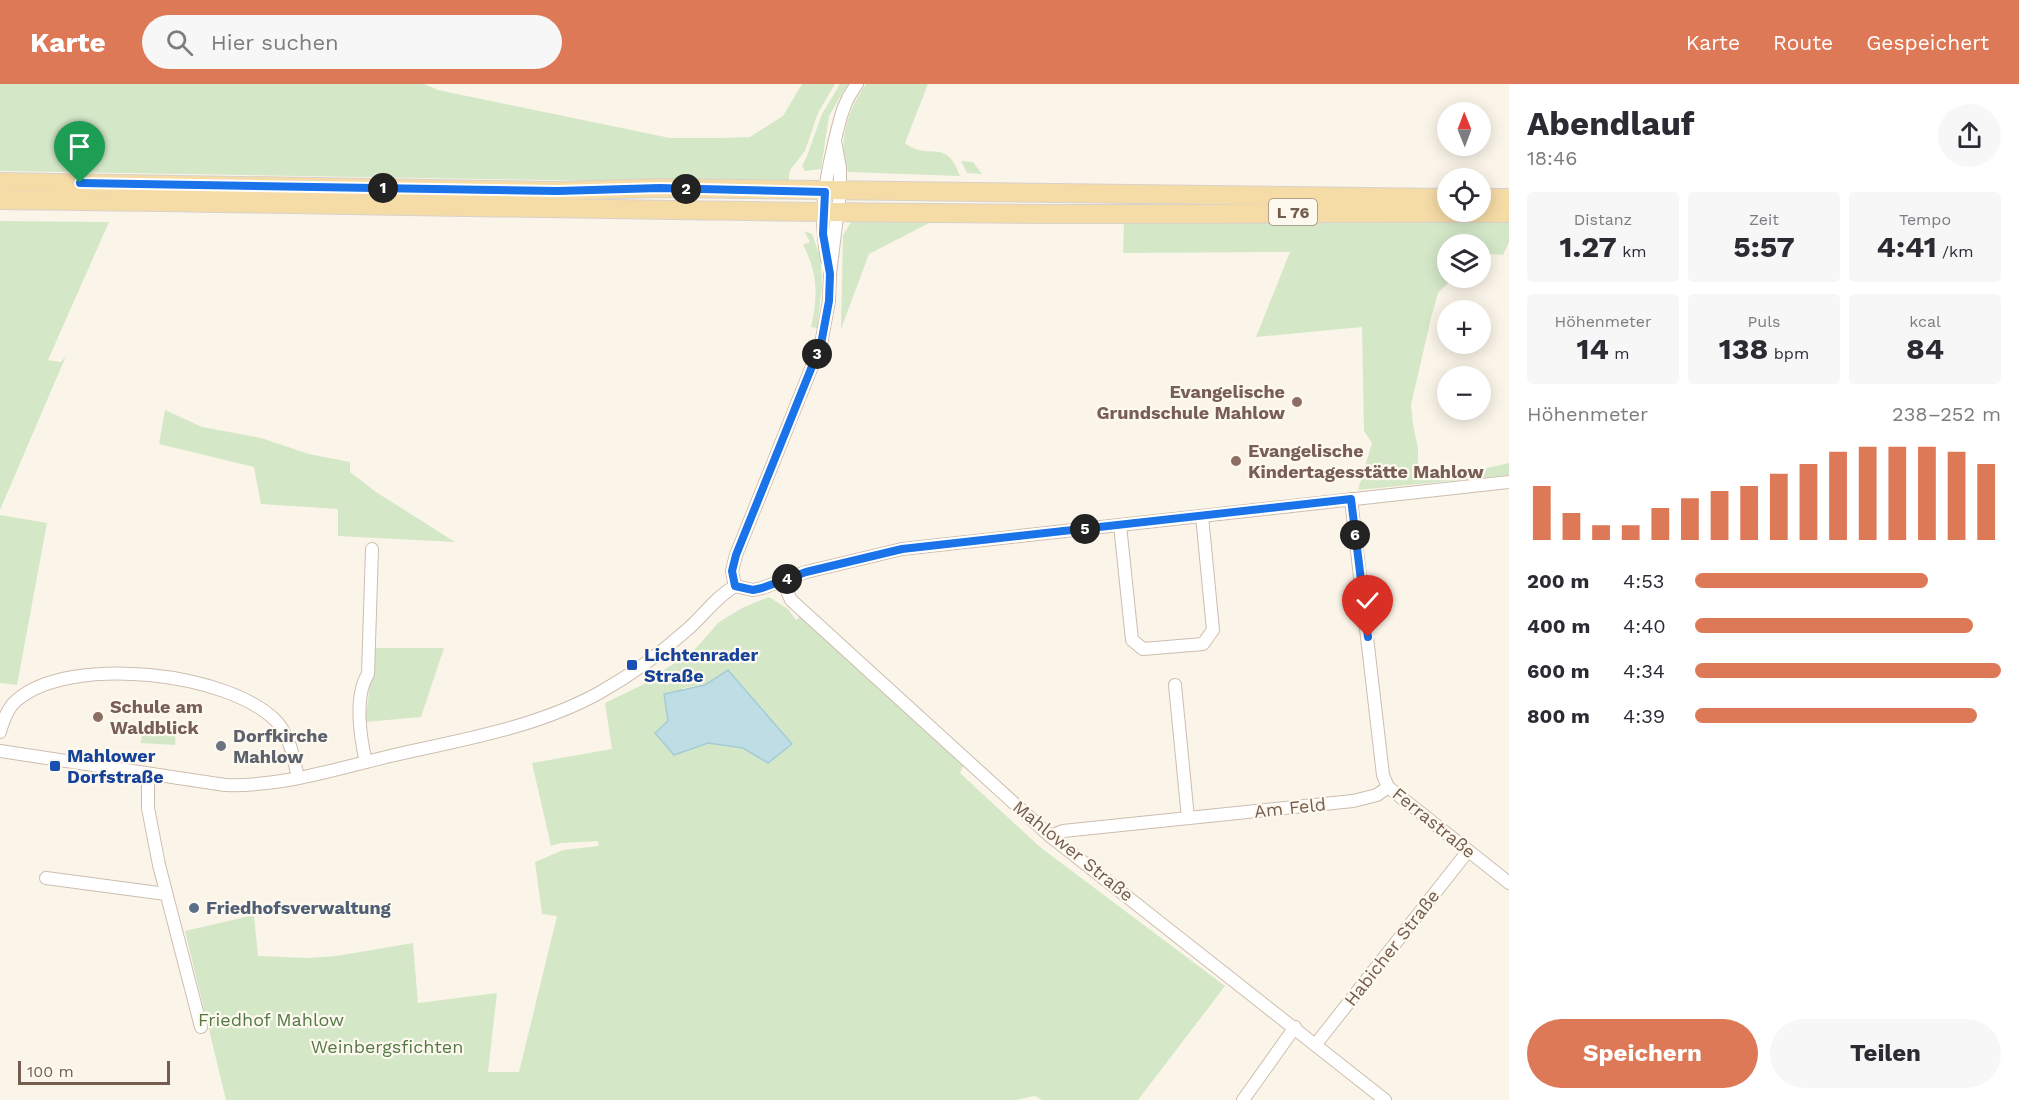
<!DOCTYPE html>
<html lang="de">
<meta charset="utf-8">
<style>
:root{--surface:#fff;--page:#f7f7f7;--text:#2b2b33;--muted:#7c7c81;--accent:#dd7956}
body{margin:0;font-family:"Work Sans",sans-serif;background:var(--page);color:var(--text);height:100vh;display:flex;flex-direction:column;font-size:22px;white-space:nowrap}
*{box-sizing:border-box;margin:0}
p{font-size:20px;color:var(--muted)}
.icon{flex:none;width:33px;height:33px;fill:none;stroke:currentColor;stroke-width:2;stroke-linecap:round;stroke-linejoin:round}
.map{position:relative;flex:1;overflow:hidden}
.details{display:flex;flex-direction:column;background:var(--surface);width:510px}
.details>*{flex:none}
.needle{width:39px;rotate:359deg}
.controls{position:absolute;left:1437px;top:18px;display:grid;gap:12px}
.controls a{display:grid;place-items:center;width:54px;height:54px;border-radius:50%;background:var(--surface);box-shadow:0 3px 15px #0003;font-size:30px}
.scale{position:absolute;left:18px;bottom:15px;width:152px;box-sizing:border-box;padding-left:6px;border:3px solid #745d4e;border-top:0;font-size:16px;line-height:21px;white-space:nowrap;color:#745d4e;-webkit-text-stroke:4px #fef9ef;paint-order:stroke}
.pin{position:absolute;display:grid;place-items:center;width:51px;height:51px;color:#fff;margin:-62px -26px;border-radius:50% 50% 50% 0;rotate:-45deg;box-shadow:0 0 6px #0007}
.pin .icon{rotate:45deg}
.km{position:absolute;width:30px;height:30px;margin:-15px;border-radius:50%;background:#222;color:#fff;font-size:16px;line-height:30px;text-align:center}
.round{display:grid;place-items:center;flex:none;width:63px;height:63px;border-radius:32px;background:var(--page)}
.summary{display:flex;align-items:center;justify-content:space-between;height:102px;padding:0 18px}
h1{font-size:33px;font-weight:700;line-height:45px}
.metrics{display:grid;grid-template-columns:repeat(3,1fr);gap:9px;height:102px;padding:6px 18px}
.metrics div{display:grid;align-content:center;border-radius:6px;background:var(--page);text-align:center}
.metrics b{font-size:30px;font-weight:700}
.metrics small{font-size:16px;font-weight:400}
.metrics p{font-size:16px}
.chart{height:168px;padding:12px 18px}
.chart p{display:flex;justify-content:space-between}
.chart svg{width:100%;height:108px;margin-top:6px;stroke:var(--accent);stroke-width:6}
.button{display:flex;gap:12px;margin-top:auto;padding:12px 18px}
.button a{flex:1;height:69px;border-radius:36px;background:var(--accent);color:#fff;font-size:24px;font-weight:700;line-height:69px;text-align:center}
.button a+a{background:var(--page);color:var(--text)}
ul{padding:0 18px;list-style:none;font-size:20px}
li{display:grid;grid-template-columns:96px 72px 1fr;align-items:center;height:45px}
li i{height:15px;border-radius:8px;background:var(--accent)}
header{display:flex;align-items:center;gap:36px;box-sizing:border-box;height:84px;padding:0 30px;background:var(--accent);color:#fff}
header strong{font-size:28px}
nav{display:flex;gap:33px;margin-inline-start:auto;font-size:21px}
.search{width:420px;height:54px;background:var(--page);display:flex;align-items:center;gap:15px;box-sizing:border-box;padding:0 21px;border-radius:33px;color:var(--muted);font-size:22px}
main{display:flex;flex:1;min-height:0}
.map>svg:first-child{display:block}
.green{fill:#d4e8c8;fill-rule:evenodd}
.water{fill:#bedde4;stroke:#a5ccd5;stroke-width:1.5}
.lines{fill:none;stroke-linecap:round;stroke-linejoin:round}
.minor-casing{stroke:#cdbdaf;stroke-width:14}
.primary-casing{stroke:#d8d2cd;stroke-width:20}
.minor{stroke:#fff;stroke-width:12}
.primary{stroke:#f5dba6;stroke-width:18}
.route-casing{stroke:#fff;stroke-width:12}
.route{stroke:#1a73e8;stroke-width:8}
.education-dot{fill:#8d6e63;stroke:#fef9ef;stroke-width:2}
.transit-dot{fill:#1a4fb4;stroke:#fef9ef;stroke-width:2}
.worship-dot{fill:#6b7280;stroke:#fef9ef;stroke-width:2}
.service-dot{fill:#5c6f8a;stroke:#fef9ef;stroke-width:2}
.labels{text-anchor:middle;stroke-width:4.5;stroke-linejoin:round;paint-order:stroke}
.shield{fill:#fef9ef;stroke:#9d8c7e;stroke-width:1.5}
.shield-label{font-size:16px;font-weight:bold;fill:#745d4e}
.education-label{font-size:18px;font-weight:bold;fill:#785e54;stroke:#fef9ef;text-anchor:start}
.transit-label{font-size:18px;font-weight:bold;fill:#164399;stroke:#fef9ef;text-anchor:start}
.worship-label{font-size:18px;font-weight:bold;fill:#5b616d;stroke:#fef9ef;text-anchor:start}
.street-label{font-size:18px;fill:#745d4e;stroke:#fef9ef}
.service-label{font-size:18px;font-weight:bold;fill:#4e5e75;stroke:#fef9ef;text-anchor:start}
.park-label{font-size:18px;fill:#547946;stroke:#fef9ef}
</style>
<header>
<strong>Karte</strong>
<div class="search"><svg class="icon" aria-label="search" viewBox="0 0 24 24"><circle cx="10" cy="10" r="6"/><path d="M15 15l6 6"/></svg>Hier suchen</div>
<nav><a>Karte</a><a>Route</a><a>Gespeichert</a></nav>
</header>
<main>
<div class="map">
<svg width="1509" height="1016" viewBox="0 0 1509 1016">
<rect width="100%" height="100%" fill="#fbf5e9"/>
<!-- green -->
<g class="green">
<polygon points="0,0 424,0 438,6 670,54 718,54 750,53 783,32 802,0 835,0 818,29 805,67 790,86 788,100 0,87"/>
<polygon points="840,0 848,0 829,32 821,85 805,87 802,82 807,72 822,30"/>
<path d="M866,0H928L905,59C929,78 946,52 960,92L848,88C837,56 848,26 866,0Z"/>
<polygon points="961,77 973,78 982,90 967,89"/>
<polygon points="873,134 935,136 869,170 841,245 843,151 851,138"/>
<polygon points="1509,135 1509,158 1503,171 1481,169 1480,160 1448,160 1448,194 1453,194 1438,209 1431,234 1411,321 1413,341 1418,364 1418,394 1474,387 1509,379 1509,391 1358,406 1372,359 1364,347 1362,243 1256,253 1290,168 1123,169 1124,139"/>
<polygon points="0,137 109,138 48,276 61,278 66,272 0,426"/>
<path d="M804,147L812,150L821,175L822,203L817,244L811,243C818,213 818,189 803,161L810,158Z"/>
<polygon points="165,326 202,343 261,354 309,370 350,378 350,388 376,408 455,458 338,452 338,425 261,420 254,383 159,360"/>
<polygon points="0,431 47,439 17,601 0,599"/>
<path d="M769,513L788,525L796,536L803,530L964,680L960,689L1040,763L1225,902L1138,1016H1042L1035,1012L1016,1016H226L185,847L254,831L258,872L307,874L336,872L413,859L418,919L497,909L488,988H519L557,832L542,830L535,778L563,766L599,762L598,757L561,759L551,762L532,679L612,665L605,619L644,600L696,564L719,538L744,523ZM728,587L768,679L743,664L708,659L674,671L655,649L668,637L683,604L705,601Z"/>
<polygon points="375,564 444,564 421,633 365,638"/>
<polygon points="143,641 176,643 175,661 141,659"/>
</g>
<!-- water -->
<polygon class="water" points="728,586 792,660 768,679 743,664 708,659 674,671 655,649 668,637 664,610 705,601"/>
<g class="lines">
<!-- minor casing -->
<g class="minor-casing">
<g id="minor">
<path d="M827,175C819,131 824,103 834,60C840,36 842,20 857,0"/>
<polyline points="1351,415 1383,691 1388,703 1509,799"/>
<polyline points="1120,441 1132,556 1143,565 1203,560 1213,546 1202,432"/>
<polyline points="782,496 791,516 1050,752 1385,1016"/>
<polyline points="735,502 753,506 762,504 806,488 902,465 1509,398"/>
<polyline points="735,502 732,487 736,471 821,260 829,217 830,190 840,108 840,84 835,57"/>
<polyline points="1175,601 1188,734"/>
<path d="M0,648C3,637 8,623 17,616C70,570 230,588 277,638C290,652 294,676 298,694"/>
<path d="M0,667L225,701C281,703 336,685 390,672C461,656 535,644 599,609C631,591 661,569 688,545C704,531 716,513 735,502"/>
<path d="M366,678C360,653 354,612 368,590L372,465"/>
<polyline points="148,690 148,724 159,781 201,943"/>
<polyline points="1050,752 1063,747 1353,717 1377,711 1388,703"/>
<polyline points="46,794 166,810"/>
<polyline points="1316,960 1468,767"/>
<polyline points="1243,1016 1295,943"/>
</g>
</g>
<!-- primary casing -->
<g class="primary-casing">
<g id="primary">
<polyline points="0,98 558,107 659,104 1448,114"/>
<polyline points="1480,114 1509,114"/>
<path d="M0,116C374,120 748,130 1122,130C1251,130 1380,128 1509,129"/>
</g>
</g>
<!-- minor -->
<use href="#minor" class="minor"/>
<!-- primary -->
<use href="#primary" class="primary"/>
</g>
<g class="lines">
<!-- route casing -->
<g class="route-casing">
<polyline id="route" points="80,99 558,107 659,104 825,108 823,150 830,190 829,217 821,260 736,471 732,487 735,502 753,506 762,504 806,488 902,465 1351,415 1368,553"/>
</g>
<!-- route -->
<use href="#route" class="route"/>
</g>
<!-- markers -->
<g class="education-dot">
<circle cx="1297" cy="318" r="6"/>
<circle cx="1236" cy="377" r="6"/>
<circle cx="98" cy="633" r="6"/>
</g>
<g class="transit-dot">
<rect x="626" y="575" width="12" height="12" rx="3"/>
<rect x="49" y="676" width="12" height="12" rx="3"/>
</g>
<circle class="worship-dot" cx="221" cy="662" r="6"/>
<circle class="service-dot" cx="194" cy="824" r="6"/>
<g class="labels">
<!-- shield labels -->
<rect class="shield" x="1269" y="115" width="48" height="26" rx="4.5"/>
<g class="shield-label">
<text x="1293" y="134">L 76</text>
</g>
<!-- education labels -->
<g class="education-label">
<text x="1285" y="314" text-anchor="end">Evangelische<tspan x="1285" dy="21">Grundschule Mahlow</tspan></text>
<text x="1248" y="373">Evangelische<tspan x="1248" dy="21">Kindertagesstätte Mahlow</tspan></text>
<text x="110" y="629">Schule am<tspan x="110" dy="21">Waldblick</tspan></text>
</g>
<!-- transit labels -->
<g class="transit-label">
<text x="644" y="577">Lichtenrader<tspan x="644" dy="21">Straße</tspan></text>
<text x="67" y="678">Mahlower<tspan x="67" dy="21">Dorfstraße</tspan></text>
</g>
<!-- worship labels -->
<g class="worship-label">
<text x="233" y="658">Dorfkirche<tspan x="233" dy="21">Mahlow</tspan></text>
</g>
<!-- street labels -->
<g class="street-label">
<text transform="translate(1290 724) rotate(-6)" y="6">Am Feld</text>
<text transform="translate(1434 739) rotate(39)" y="6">Ferrastraße</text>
<text transform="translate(1073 767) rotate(39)" y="6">Mahlower Straße</text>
<text transform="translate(1392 864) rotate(-52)" y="6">Habicher Straße</text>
</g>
<!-- service labels -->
<g class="service-label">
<text x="206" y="830">Friedhofsverwaltung</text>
</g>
<!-- park labels -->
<g class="park-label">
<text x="271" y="942">Friedhof Mahlow</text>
<text x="387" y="969">Weinbergsfichten</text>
</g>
</g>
</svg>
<div class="controls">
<a><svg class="needle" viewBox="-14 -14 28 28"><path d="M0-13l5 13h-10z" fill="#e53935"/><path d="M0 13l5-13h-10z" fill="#7c7c81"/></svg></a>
<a><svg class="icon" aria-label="locate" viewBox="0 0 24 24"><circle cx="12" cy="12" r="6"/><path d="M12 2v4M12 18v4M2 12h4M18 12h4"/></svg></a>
<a><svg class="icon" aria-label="layers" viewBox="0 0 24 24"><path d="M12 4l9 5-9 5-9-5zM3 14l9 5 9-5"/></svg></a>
<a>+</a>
<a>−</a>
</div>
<div class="scale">100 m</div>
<div class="pin" style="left:80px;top:99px;background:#1e9e55"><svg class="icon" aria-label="arrive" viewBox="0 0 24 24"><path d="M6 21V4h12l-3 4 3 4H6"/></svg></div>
<div class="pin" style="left:1368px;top:553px;background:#d93025"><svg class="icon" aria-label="check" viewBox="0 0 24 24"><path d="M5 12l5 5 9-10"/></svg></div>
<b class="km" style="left:383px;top:104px">1</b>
<b class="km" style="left:686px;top:105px">2</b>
<b class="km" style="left:817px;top:270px">3</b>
<b class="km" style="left:787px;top:495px">4</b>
<b class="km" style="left:1085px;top:445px">5</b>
<b class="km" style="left:1355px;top:451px">6</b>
</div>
<section class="details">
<div class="summary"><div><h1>Abendlauf</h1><p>18:46</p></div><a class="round"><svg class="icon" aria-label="share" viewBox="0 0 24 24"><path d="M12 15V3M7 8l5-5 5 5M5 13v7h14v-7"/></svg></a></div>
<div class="metrics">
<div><p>Distanz</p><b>1.27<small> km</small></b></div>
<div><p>Zeit</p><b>5:57</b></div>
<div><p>Tempo</p><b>4:41<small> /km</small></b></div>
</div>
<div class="metrics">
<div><p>Höhenmeter</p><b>14<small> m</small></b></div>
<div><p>Puls</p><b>138<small> bpm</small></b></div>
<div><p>kcal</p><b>84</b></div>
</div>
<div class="chart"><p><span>Höhenmeter</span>238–252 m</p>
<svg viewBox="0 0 160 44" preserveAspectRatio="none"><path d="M5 44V22M15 44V33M25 44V38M35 44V38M45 44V31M55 44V27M65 44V24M75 44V22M85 44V17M95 44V13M105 44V8M115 44V6M125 44V6M135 44V6M145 44V8M155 44V13"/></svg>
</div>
<ul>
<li><b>200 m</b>4:53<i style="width:76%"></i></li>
<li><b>400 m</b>4:40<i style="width:91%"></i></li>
<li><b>600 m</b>4:34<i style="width:100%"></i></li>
<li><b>800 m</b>4:39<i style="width:92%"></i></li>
</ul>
<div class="button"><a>Speichern</a><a>Teilen</a></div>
</section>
</main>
